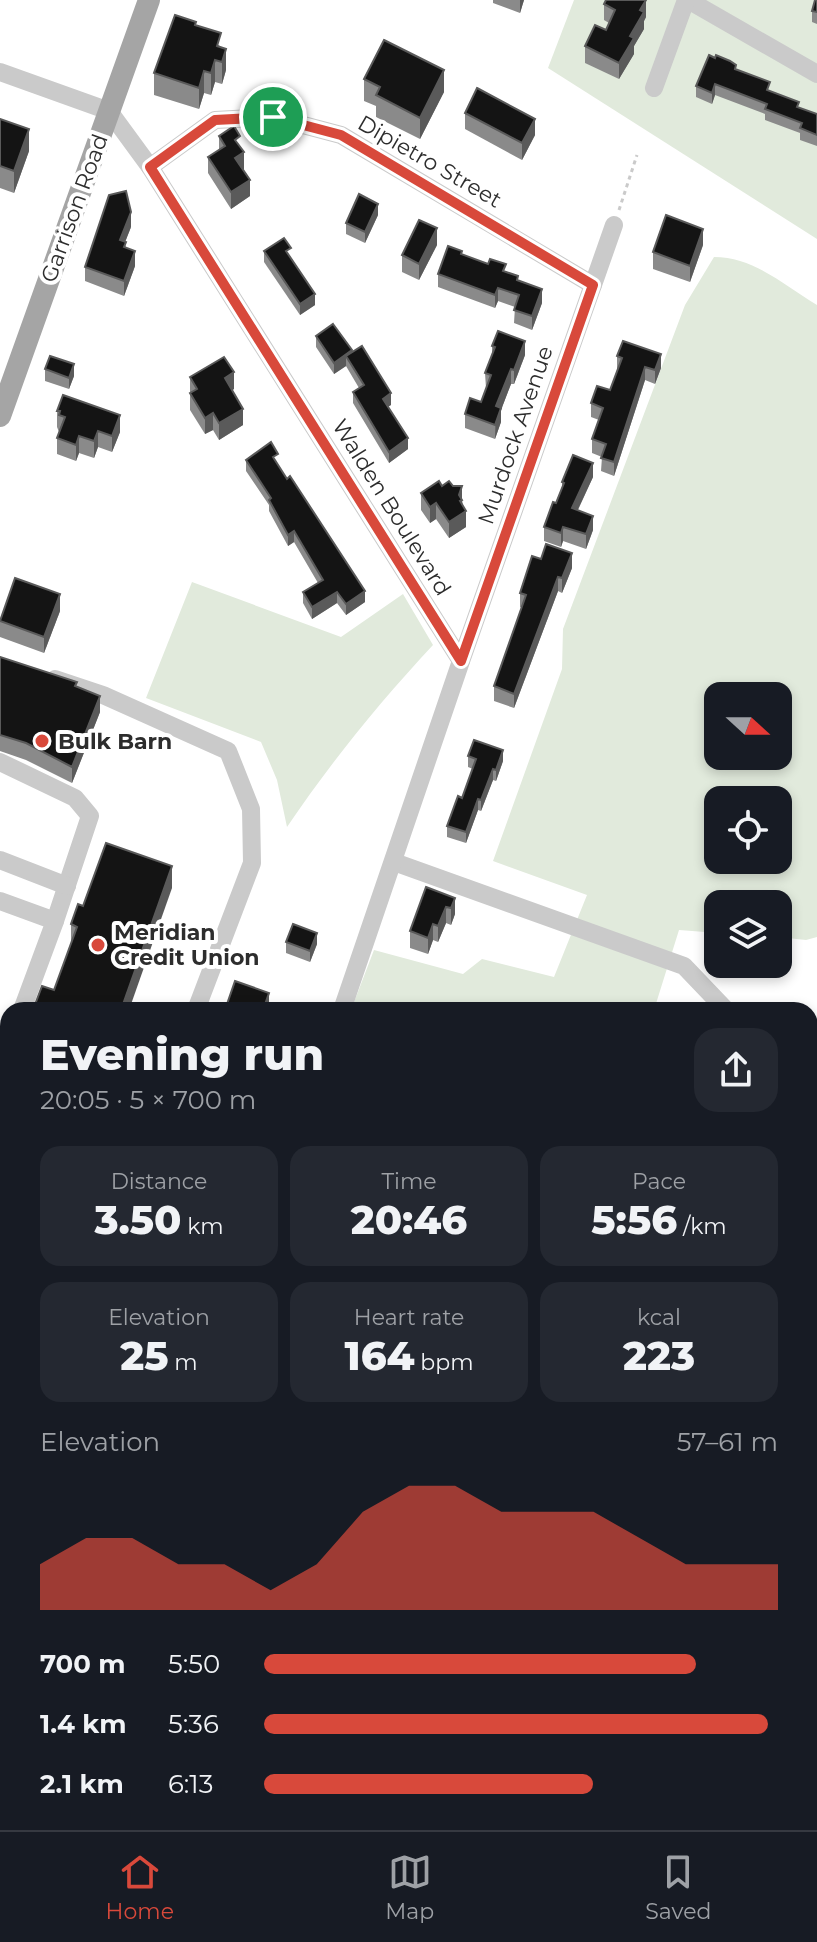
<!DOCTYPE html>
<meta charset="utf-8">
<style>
:root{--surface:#171b24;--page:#242831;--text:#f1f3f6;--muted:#9ea1a6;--line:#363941;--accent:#d8493b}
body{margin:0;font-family:Montserrat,sans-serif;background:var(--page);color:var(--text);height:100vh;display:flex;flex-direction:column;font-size:30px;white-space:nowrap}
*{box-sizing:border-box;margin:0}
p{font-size:26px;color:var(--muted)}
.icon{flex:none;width:44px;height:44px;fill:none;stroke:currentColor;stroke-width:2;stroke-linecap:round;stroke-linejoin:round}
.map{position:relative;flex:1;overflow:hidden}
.panel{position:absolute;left:0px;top:1002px;width:818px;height:828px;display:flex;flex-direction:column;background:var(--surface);border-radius:24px 24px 0 0;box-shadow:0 4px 12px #0003}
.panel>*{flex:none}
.needle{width:52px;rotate:111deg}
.fabs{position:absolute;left:704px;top:682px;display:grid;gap:16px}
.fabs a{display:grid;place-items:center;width:88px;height:88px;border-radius:16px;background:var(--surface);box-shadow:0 4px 12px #0003;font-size:40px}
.pin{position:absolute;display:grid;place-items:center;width:68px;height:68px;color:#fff;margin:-34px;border:4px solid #fff;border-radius:50%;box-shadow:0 2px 8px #0007}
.round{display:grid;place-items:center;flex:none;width:84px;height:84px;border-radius:24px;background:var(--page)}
.summary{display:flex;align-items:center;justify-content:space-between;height:136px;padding:0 40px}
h1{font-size:44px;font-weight:800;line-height:60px}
.metrics{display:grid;grid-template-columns:repeat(3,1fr);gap:12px;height:136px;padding:8px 40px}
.metrics div{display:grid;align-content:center;border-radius:20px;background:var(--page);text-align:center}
.metrics b{font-size:40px;font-weight:800}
.metrics small{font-size:22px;font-weight:400}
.metrics p{font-size:22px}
.chart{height:224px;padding:16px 40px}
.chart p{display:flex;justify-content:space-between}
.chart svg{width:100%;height:144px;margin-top:8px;fill:var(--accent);opacity:.7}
ul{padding:0 40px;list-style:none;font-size:26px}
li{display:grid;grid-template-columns:128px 96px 1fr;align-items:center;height:60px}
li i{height:20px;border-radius:10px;background:var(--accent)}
.menu{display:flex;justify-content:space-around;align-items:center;height:112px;border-top:2px solid var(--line);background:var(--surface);font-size:22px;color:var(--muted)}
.menu a{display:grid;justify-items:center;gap:4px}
.menu .current{color:var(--accent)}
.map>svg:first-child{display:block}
.green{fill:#e1eadc;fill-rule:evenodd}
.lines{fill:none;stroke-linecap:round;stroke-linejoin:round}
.path{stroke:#cacaca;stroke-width:3;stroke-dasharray:4 4;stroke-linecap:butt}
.minor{stroke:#cacaca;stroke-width:18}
.major{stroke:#a5a5a5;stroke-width:22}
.highway{stroke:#949494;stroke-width:26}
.wall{fill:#8a8a8a}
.shaded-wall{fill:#5a5a5a}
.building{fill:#141414;stroke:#5a5a5a;stroke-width:2}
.route-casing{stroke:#fff;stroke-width:16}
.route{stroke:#d8493b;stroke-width:10}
.poi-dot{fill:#d8493b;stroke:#fff;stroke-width:3}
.labels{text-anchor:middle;stroke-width:8;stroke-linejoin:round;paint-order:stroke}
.street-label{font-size:22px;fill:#2d2d2d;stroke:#fff}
.poi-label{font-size:22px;font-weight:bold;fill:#2d2d2d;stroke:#fff;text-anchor:start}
</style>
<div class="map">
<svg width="817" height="1830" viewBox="0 0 817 1830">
<rect width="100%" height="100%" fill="#fff"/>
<!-- green -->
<g class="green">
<polygon points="574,0 817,0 817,239 548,68"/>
<path d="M714,257C754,257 784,285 817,305V937L806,940L778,937V904H718V933L679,930L654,1010H351L374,950L463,974L482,959L554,977L587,895L493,861L562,669L563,629L685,305ZM718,696H778V756H718ZM718,800H778V860H718Z"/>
<path d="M192,582L341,637L403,594L433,645C379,703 331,762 287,827L277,780L261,742L146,698Z"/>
<polygon points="0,1565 8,1569 8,1650 0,1670"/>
</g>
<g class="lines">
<!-- path -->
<polyline class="path" points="619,210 637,155"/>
<!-- minor -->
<g class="minor">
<polyline points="688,0 817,74"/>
<polyline points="0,72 109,111 150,167 461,661"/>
<polyline points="654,88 686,0"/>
<polyline points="150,167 215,120 273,117 341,135 593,285"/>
<polyline points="55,679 103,695 228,751 251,809 252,863 196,1010"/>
<polyline points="0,762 75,798 90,816 55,921"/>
<polyline points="0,860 67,886"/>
<polyline points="394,862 684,966 726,1010"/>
<polyline points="0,901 55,921 22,1010"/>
<polyline points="342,1010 461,661 614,225"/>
<polyline points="810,1064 817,1069"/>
<polyline points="0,1069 8,1047"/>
<polyline points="810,1180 817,1169"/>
<polyline points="0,1207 8,1210"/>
<polyline points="0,1409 8,1412"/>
<polyline points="810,1696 817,1699"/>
<polyline points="35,1830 38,1822"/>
<polyline points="62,1830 65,1822"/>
<polyline points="266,1830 269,1822"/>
<polyline points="376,1830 379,1827"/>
</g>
<!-- major -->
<polyline class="major" points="0,416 149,0"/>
<!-- highway -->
<g class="highway">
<polyline points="810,1350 817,1339"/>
<polyline points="810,1437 817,1425"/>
<polyline points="810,1518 817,1509"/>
<polyline points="485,1830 492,1822"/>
<polyline points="555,1830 563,1822"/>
</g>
</g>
<!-- wall -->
<g class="wall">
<polygon points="493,0 524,0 520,13 493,3"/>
<polygon points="817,0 817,24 812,22 812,11"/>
<polygon points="604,4 646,17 644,21 644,29 634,46 634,54 619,79 585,63 585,46 606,30 609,23 604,20"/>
<polygon points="196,26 221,47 226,70 222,84 215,82 211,95 204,93 199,109 154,95 154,73"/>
<polygon points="715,58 799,108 817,114 817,146 800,140 800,133 765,120 765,114 715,95 712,104 696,97 696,86"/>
<polygon points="364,79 444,92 420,139 376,117 376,106 364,101"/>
<polygon points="465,113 535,135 522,160 465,129"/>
<polygon points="0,119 29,151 14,193 0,188"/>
<polygon points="219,136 240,147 243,170 250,196 231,209 208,173 208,157 219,150"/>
<polygon points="378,215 365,243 346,234 346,223"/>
<polygon points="131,227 125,242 126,248 135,266 124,296 85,281 85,267"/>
<polygon points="437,245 419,280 402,272 402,255"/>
<polygon points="703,245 690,282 653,269 653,252"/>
<polygon points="264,251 291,259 315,305 300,315 264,262"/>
<polygon points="462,254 506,272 518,281 542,303 532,330 514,323 515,307 498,301 495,308 438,287 438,274"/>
<polygon points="316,336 352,352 391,405 388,406 408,449 389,463 353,403 353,392 359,388 346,366 334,374 316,347"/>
<polygon points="492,346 525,355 514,384 511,384 501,410 501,422 495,439 465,428 465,414 481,402 486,388 485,373 492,355"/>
<polygon points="617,356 661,368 655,384 645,380 614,476 601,471 602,457 592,453 592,439 599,420 591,417 591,403 610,390 617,370"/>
<polygon points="45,369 74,376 69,389 45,381"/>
<polygon points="190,377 234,389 232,390 243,425 219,440 213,430 205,434 190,410"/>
<polygon points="57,411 120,432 112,452 98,447 94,458 79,453 76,461 57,454 57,438 59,432 57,427"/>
<polygon points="246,460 278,465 365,602 346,615 337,603 312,619 303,603 303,592 318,583 294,542 288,546 269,511 269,505 246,471"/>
<polygon points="593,477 578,510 593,530 586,549 563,541 561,547 544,541 544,527 562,489 562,482"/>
<polygon points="442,486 462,499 466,527 449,538 436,519 430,523 421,510 421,493"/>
<polygon points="541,559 572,568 562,593 558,591 514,708 494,701 494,686 522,608 520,607 520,593"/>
<polygon points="60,611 44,653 0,637 0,618"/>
<polygon points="0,657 77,687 100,712 72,783 26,760 0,751"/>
<polygon points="468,756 503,761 496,781 493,780 481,811 478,810 466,843 447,837 447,826 462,798 473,769 468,767"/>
<polygon points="172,888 54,990 71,944 71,924 83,906"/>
<polygon points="455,898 455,914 451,925 446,923 438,942 433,940 428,954 410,948 410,931"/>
<polygon points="286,942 317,944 310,962 286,953"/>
<polygon points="8,1062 8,1140 0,1137 0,1084"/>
<polygon points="8,1455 8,1550 0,1547 0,1471"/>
<polygon points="8,1703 8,1749 0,1746 0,1725"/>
</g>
<!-- shaded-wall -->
<g class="shaded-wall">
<polygon points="520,0 524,0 520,13"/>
<polygon points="646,0 646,17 644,21 644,29 634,46 634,54 619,79 619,63 640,10"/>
<polygon points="226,49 226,70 222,84 222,62"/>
<polygon points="215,60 215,82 211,95 211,73"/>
<polygon points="444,70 444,92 420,139 420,118"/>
<polygon points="204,71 204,93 199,109 199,88"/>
<polygon points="715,84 715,95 712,104 712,93"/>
<polygon points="535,119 535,135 522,160 522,143"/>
<polygon points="29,129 29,151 14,193 14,171"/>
<polygon points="244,152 244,169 235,175 235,158"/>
<polygon points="250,180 250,196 231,209 231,192"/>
<polygon points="378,204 378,215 365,243 365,232"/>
<polygon points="131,212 131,227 120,255 120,240"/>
<polygon points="437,228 437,245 419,280 419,264"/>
<polygon points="703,229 703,245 690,282 690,266"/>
<polygon points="135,251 135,266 124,296 124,281"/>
<polygon points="498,288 498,301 495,308 495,295"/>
<polygon points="542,289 542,303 532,330 532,316"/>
<polygon points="315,294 315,305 300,315 300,304"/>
<polygon points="525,341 525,355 514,384 514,370"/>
<polygon points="352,350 352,361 346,356 346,366 334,374 334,363"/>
<polygon points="661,354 661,368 655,384 655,370"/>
<polygon points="74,364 74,376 69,389 69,378"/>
<polygon points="645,367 645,380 614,476 614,462"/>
<polygon points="511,369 511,384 501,410 501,422 495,439 496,406"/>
<polygon points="234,372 234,389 225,395 225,378"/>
<polygon points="391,393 391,405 383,410 383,399"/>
<polygon points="243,409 243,425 219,440 219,423"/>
<polygon points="213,413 213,430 205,434 205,418"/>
<polygon points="120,415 120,432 112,452 112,436"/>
<polygon points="98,431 98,447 94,458 94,441"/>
<polygon points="79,436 79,453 76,461 76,445"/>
<polygon points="408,438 408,449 389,463 389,452"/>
<polygon points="593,463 593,477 572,522 572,508"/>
<polygon points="462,486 462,513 466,511 466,527 449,538 449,522"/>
<polygon points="436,503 436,519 430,523 430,507"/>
<polygon points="593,516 593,530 586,549 586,534"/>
<polygon points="563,527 563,541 561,547 561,533"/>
<polygon points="294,531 294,542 288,546 288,535"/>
<polygon points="572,553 572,568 562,593 562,578"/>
<polygon points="558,577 558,591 514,708 514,694"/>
<polygon points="365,591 365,602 346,615 346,604"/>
<polygon points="337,592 337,603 312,619 312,607"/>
<polygon points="60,594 60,611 44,653 44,637"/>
<polygon points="100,696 100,712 72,783 72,767"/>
<polygon points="503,750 503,761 496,781 496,770"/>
<polygon points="493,769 493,780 481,811 481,800"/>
<polygon points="478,799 478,810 466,843 466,832"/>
<polygon points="172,866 172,888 129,1010 121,1010"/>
<polygon points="455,898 455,914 451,925 451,908"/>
<polygon points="446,907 446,923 438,942 438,926"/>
<polygon points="433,924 433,940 428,954 428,938"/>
<polygon points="317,933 317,944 310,962 310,951"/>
<polygon points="269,993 269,1010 263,1010"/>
</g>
<!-- building -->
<g class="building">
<polygon points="606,0 646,0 640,10 644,12 630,36 634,38 619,63 585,46 595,25 606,30 615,10 604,4"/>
<polygon points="815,0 817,0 817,12 812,11"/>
<polygon points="175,15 196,22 195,25 221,33 217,46 226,49 222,62 215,60 211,73 204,71 199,88 154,73"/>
<polygon points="384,40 444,70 420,118 376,95 380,87 364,79"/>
<polygon points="709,55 715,58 716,55 730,61 736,65 735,69 770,82 767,90 799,102 797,107 817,114 817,135 800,128 802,123 765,109 767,104 715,84 712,93 696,86"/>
<polygon points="477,88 535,119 522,143 465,113"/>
<polygon points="0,119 29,129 14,171 0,166"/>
<polygon points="234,126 240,136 235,140 244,152 235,158 250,180 231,192 208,157 225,146 219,136"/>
<polygon points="126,191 131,212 120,240 126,242 124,247 135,251 124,281 85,267 109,195"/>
<polygon points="359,194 378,204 365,232 346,223"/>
<polygon points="666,215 703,229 690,266 653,252"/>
<polygon points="419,220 437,228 419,264 402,255"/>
<polygon points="284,238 291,248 286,251 315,294 300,304 264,251"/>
<polygon points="448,246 462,251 461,254 488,264 490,259 506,264 503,271 518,276 517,280 542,289 532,316 514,310 519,295 498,288 495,295 438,274"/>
<polygon points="333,324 352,350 334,363 316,336"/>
<polygon points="498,331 525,341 514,370 511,369 496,406 501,408 495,425 465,414 470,398 481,402 491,375 485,373 495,347 492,346"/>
<polygon points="623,341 661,354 655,370 645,367 614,462 601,458 606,444 592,439 603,408 591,403 597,386 610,390 622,358 617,356"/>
<polygon points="362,346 391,393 383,399 408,438 389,452 353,392 364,385 346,356"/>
<polygon points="50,356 74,364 69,378 45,369"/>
<polygon points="224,357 234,372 225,378 243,409 219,423 213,413 205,418 190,393 197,389 190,377"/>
<polygon points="63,395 120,415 112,436 98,431 94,441 79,436 76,445 57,438 65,417 59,415 60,411 57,411"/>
<polygon points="271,442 278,454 273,457 287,479 290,476 365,591 346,604 337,592 312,607 303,592 323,580 294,531 288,535 269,500 271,498 246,460"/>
<polygon points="573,455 593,463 572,508 593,516 586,534 563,527 561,533 544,527 553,502 556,503 564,483 562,482"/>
<polygon points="439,481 442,486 449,481 453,486 462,486 459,495 462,500 460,501 466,511 449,522 436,503 430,507 421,493"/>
<polygon points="546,544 572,553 562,578 558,577 514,694 494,686 526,595 520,593 532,556 541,559"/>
<polygon points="15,578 60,594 44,637 0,621"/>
<polygon points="0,657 77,682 75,686 100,696 72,767 26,743 0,735"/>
<polygon points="474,740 503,750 496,770 493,769 481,800 478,799 466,832 447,826 458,796 462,798 476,759 468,756"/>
<polygon points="106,843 172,866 121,1010 33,1010 42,986 54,990 77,927 71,924 78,904 83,906"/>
<polygon points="426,887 455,898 451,908 446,907 438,926 433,924 428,938 410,931"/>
<polygon points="293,924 317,933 310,951 286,942"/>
<polygon points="235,981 269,993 263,1010 225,1010"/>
<polygon points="8,1062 8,1119 0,1116 0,1084"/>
<polygon points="6,1454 8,1455 8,1534 0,1531 0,1471"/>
<polygon points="8,1703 8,1737 0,1734 0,1725"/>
<polygon points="96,1822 114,1828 113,1830 93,1830"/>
</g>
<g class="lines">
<!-- route casing -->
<g class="route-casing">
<polygon id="route" points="273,117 341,135 593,285 461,661 150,167 215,120"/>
</g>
<!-- route -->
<use href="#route" class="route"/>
</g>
<!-- markers -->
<g class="poi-dot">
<circle cx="42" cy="741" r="8"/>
<circle cx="98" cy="945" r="8"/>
</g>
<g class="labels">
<!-- street labels -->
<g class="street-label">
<text transform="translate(430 161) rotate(30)" y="8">Dipietro Street</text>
<text transform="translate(74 208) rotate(-70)" y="8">Garrison Road</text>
<text transform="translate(515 435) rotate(-71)" y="8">Murdock Avenue</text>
<text transform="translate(392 507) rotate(58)" y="8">Walden Boulevard</text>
</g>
<!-- poi labels -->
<g class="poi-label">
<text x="58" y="749">Bulk Barn</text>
<text x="114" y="940">Meridian<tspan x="114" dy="25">Credit Union</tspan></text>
</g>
</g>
</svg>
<div class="fabs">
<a><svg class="needle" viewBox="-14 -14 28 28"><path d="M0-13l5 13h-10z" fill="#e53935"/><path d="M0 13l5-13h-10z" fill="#9ea1a6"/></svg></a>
<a><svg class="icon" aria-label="locate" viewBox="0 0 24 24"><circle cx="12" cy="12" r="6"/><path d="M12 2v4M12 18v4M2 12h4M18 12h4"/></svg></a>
<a><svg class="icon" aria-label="layers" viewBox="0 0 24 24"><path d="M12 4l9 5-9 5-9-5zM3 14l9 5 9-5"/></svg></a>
</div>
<div class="pin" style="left:273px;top:117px;background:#1e9e55"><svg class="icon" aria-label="arrive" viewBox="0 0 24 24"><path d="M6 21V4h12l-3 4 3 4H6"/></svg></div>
<section class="panel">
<div class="summary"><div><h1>Evening run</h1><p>20:05 · 5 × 700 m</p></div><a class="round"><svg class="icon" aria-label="share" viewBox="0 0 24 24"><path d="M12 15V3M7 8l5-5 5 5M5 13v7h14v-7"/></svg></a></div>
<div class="metrics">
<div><p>Distance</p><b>3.50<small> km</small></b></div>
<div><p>Time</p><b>20:46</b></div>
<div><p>Pace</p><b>5:56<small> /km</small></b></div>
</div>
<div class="metrics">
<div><p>Elevation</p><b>25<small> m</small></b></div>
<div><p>Heart rate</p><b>164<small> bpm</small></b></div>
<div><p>kcal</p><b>223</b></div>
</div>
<div class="chart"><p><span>Elevation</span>57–61 m</p>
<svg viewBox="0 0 160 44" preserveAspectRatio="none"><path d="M0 44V30L10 22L20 22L30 30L40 30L50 38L60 30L70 14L80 6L90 6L100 14L110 14L120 14L130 22L140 30L150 30L160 30V44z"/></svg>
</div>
<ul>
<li><b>700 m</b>5:50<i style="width:84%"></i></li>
<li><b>1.4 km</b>5:36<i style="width:98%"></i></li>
<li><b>2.1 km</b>6:13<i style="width:64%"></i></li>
</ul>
</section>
</div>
<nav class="menu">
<a class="current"><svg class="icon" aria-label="home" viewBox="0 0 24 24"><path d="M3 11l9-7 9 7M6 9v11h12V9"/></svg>Home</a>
<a><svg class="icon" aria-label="map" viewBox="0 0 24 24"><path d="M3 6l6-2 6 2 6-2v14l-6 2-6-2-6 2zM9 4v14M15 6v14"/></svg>Map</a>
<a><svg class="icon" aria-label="saved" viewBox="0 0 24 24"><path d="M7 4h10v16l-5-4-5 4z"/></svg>Saved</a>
</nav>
